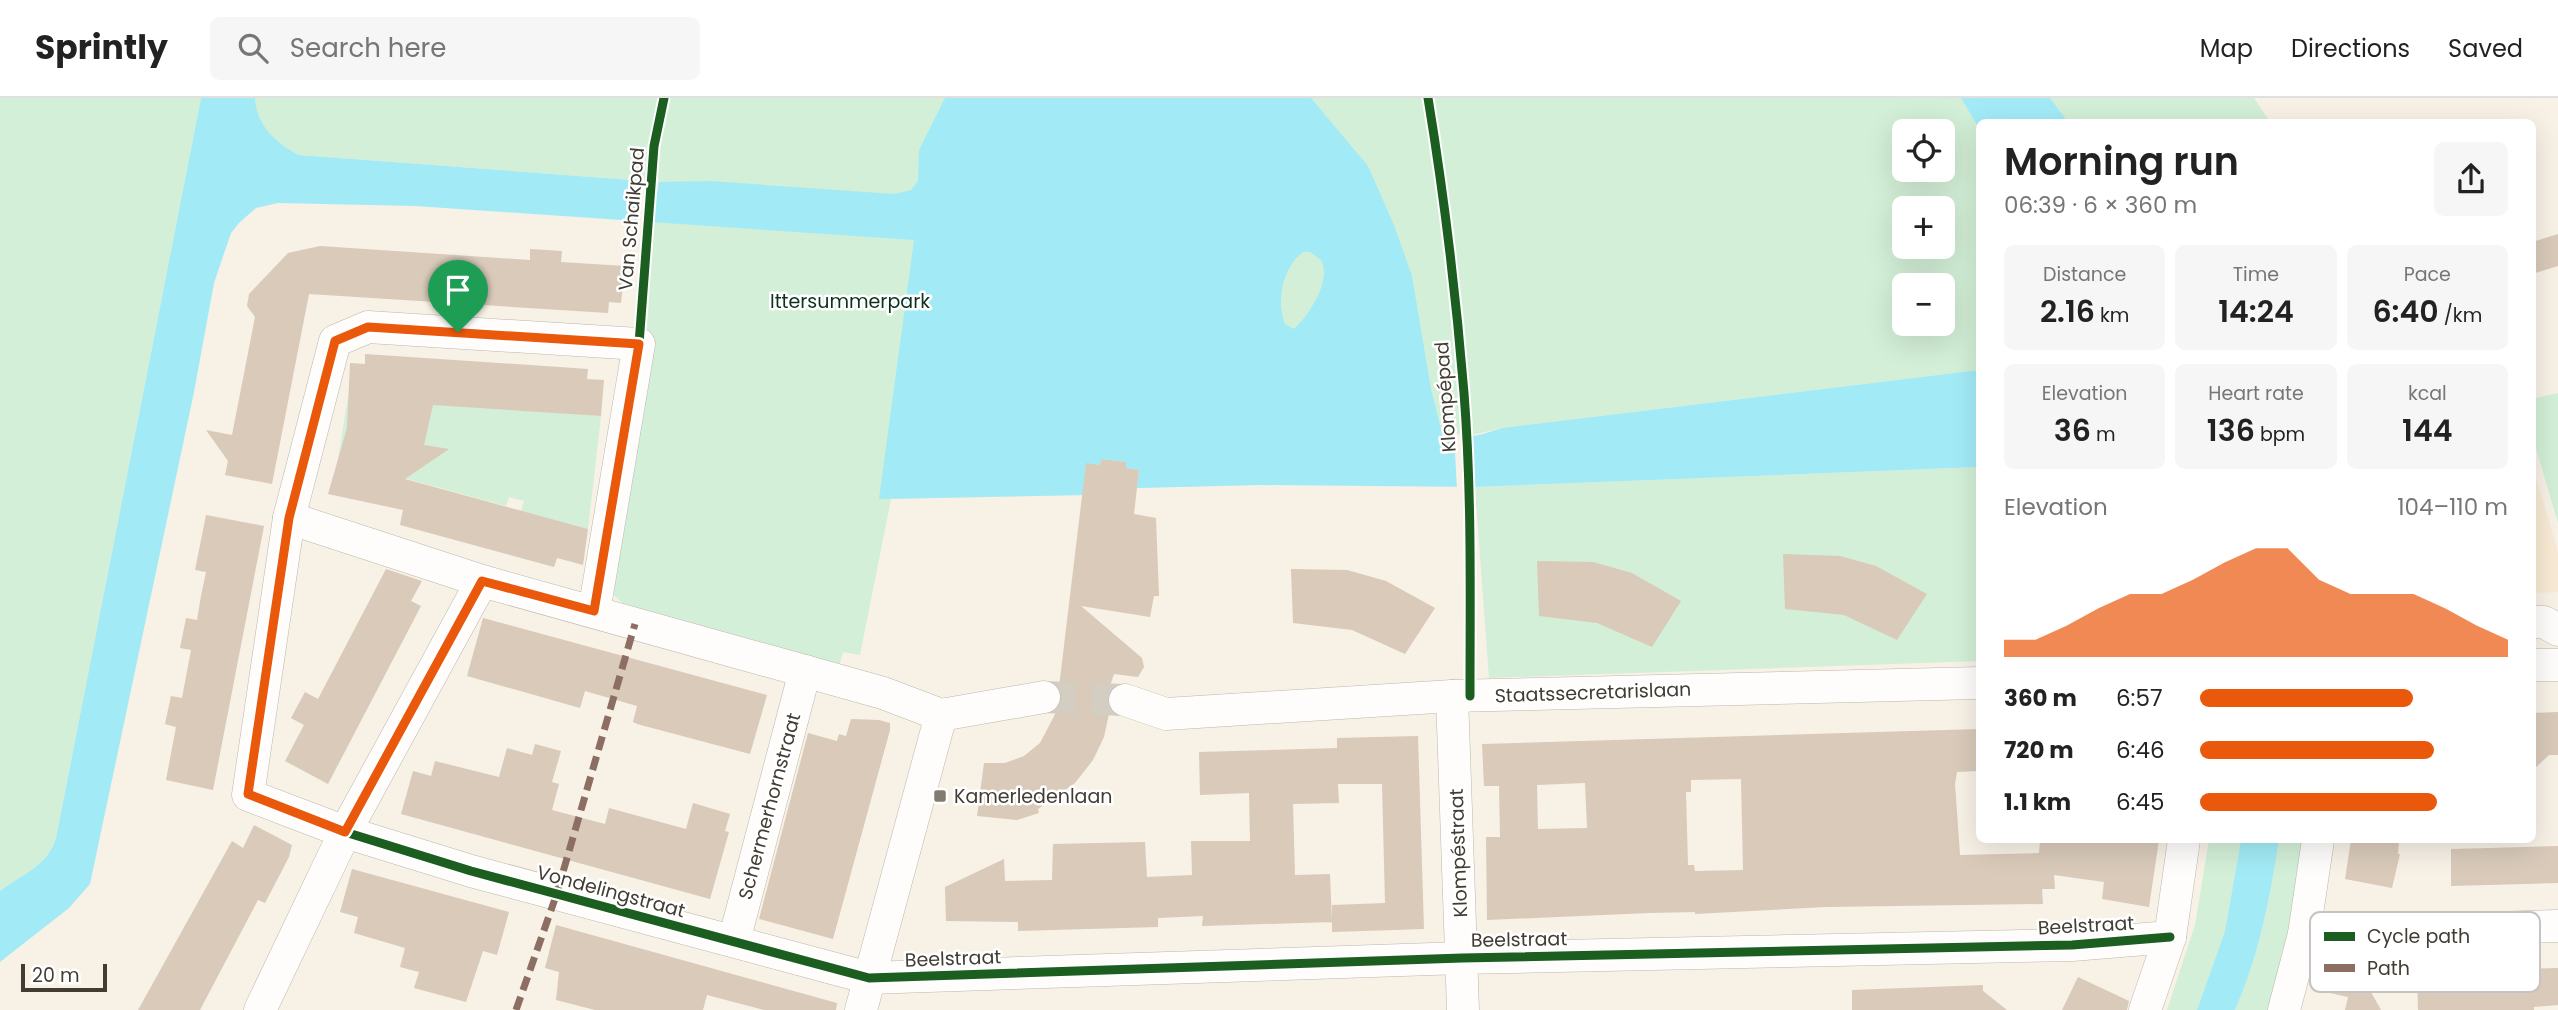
<!DOCTYPE html>
<meta charset="utf-8">
<style>
:root{--surface:#fff;--page:#f6f6f6;--text:#222;--muted:#767676;--line:#e0e0e0;--accent:#ea580c}
body{margin:0;font-family:Poppins,sans-serif;background:var(--page);color:var(--text);height:100vh;display:flex;flex-direction:column;font-size:26px;white-space:nowrap}
*{box-sizing:border-box;margin:0}
p{font-size:23px;color:var(--muted)}
.icon{flex:none;width:38px;height:38px;fill:none;stroke:currentColor;stroke-width:2;stroke-linecap:round;stroke-linejoin:round}
.map{position:relative;flex:1;overflow:hidden}
.panel{position:absolute;left:1976px;top:21px;width:560px;height:724px;display:flex;flex-direction:column;background:var(--surface);border-radius:10px;box-shadow:0 7px 28px #0002}
.panel>*{flex:none}
.controls{position:absolute;left:1892px;top:21px;display:grid;gap:14px}
.controls a{display:grid;place-items:center;width:63px;height:63px;border-radius:10px;background:var(--surface);box-shadow:0 7px 28px #0002;font-size:35px}
.scale{position:absolute;left:21px;bottom:18px;width:86px;box-sizing:border-box;padding-left:7px;border:4px solid #423c33;border-top:0;font-size:19px;line-height:24px;white-space:nowrap;color:#423c33;-webkit-text-stroke:5px #fff;paint-order:stroke}
.pin{position:absolute;display:grid;place-items:center;width:60px;height:60px;color:#fff;margin:-72px -30px;border-radius:50% 50% 50% 0;rotate:-45deg;box-shadow:0 0 7px #0007}
.pin .icon{rotate:45deg}
.round{display:grid;place-items:center;flex:none;width:74px;height:74px;border-radius:10px;background:var(--page)}
.headline{display:flex;align-items:center;justify-content:space-between;height:119px;padding:0 28px}
h1{font-size:38px;font-weight:600;line-height:52px}
.metrics{display:grid;grid-template-columns:repeat(3,1fr);gap:10px;height:119px;padding:7px 28px}
.metrics div{display:grid;align-content:center;border-radius:10px;background:var(--page);text-align:center}
.metrics b{font-size:30px;font-weight:600}
.metrics small{font-size:19px;font-weight:400}
.metrics p{font-size:19px}
.chart{height:196px;padding:14px 28px}
.chart p{display:flex;justify-content:space-between}
.chart svg{width:100%;height:126px;margin-top:7px;fill:var(--accent);opacity:.7}
ul{padding:0 28px;list-style:none;font-size:23px}
li{display:grid;grid-template-columns:112px 84px 1fr;align-items:center;height:52px}
li i{height:18px;border-radius:9px;background:var(--accent)}
header{display:flex;align-items:center;gap:42px;box-sizing:border-box;height:98px;padding:0 35px;background:var(--surface);border-bottom:2px solid var(--line)}
header strong{font-size:33px}
nav{display:flex;gap:38px;margin-inline-start:auto;font-size:24px}
.search{width:490px;height:63px;background:var(--page);display:flex;align-items:center;gap:18px;box-sizing:border-box;padding:0 24px;border-radius:10px;color:var(--muted);font-size:26px}
.map>svg:first-child{display:block}
.built{fill:#f8ead4}
.green{fill:#d3efd7;fill-rule:evenodd}
.water{fill:#a2ebf6;fill-rule:evenodd}
.pier{fill:#f7f1e6}
.building{fill:#d9caba;fill-rule:evenodd}
.lines{fill:none;stroke-linecap:round;stroke-linejoin:round}
.minor-tunnel{stroke:#d3cdc2;stroke-width:32;stroke-dasharray:32 16;stroke-linecap:butt}
.minor-casing{stroke:#bcb7ad;stroke-width:33}
.minor{stroke:#fefdfb;stroke-width:32}
.quiet{stroke:#8d6e63;stroke-width:7;stroke-dasharray:14 7;stroke-linecap:butt}
.cycleway-casing{stroke:#fff;stroke-width:13}
.cycleway{stroke:#1b5e20;stroke-width:9}
.route-casing{stroke:#fff;stroke-width:14}
.route{stroke:#ea580c;stroke-width:9}
.poi-dot{fill:#817b72;stroke:#fff;stroke-width:2.5}
.labels{text-anchor:middle;stroke-width:5;stroke-linejoin:round;paint-order:stroke}
.street-label{font-size:19px;fill:#423c33;stroke:#fff}
.park-label{font-size:19px;fill:#0e311f;stroke:#fff}
.poi-label{font-size:19px;fill:#423c33;stroke:#fff;text-anchor:start}
.key{fill:#fff;stroke:#c6c4c2;stroke-width:2}
.key-label{font-size:19px;fill:#423c33}
</style>
<header>
<strong>Sprintly</strong>
<div class="search"><svg class="icon" aria-label="search" viewBox="0 0 24 24"><circle cx="10" cy="10" r="6"/><path d="M15 15l6 6"/></svg>Search here</div>
<nav><a>Map</a><a>Directions</a><a>Saved</a></nav>
</header>
<div class="map">
<svg width="2558" height="912" viewBox="0 0 2558 912">
<rect width="100%" height="100%" fill="#f7f1e6"/>
<!-- built -->
<polygon class="built" points="2532,366 2558,454 2558,494 2532,495"/>
<!-- green -->
<g class="green">
<path d="M0,0H201L56,740C48,768 22,776 0,793Z"/>
<path d="M255,0H1961L1979,31V272L1502,330L1257,387L1137,390L1139,372L1126,370V364L1101,361L1100,367L1086,366L1085,397L891,401L860,557L843,554L839,568L628,511L610,493L645,247L651,140L658,84L299,57C277,46 255,27 255,0ZM1904,33H1942V72H1904ZM1904,110H1942V149H1904ZM1904,187H1942V226H1904Z"/>
<polygon points="2050,0 2254,0 2270,24 2068,24"/>
<polygon points="2558,295 2558,425 2532,337 2532,301"/>
<polygon points="348,299 601,318 588,431 521,413 524,403 509,399 506,408 338,362"/>
<polygon points="1979,369 1979,563 1489,580 1475,389"/>
<polygon points="2209,742 2241,742 2225,833 2197,912 2167,912 2195,827"/>
<path d="M2279,742H2311L2275,912H2235C2259,858 2270,800 2279,742Z"/>
</g>
<!-- water -->
<g class="water">
<path d="M201,0H255C256,27 277,46 299,57L658,84L710,83L894,96L911,92L918,83L919,52L945,0H1311L1368,68L1394,127L1412,178L1431,291L1442,335C1464,343 1480,337 1502,330L1979,272V369L1475,389L1257,387L1137,390L1139,372L1126,370V364L1101,361L1100,367L1086,366L1085,397L879,401L914,142L415,108L278,105L256,110L239,125L231,135L214,185L194,294L90,786L69,810L0,864V793C22,776 48,768 56,740ZM1303,154H1310L1321,162C1332,182 1310,216 1294,231L1285,226C1276,203 1282,170 1303,154Z"/>
<polygon points="1961,0 2050,0 2068,24 1979,24 1979,31"/>
<path d="M2241,742H2279C2270,800 2259,858 2235,912H2197L2225,833Z"/>
</g>
<!-- pier -->
<g class="pier">
<polygon points="641,80 659,81 652,129 636,126"/>
<polygon points="1454,336 1472,336 1475,392 1457,392"/>
</g>
<!-- building -->
<g class="building">
<polygon points="2558,136 2558,168 2532,176 2532,144"/>
<polygon points="320,148 530,162 530,151 562,153 561,164 625,168 621,205 609,204 608,215 309,196 272,386 225,377 228,363 206,332 232,337 255,219 247,208 249,196 288,155"/>
<polygon points="365,256 588,271 587,281 604,282 601,318 433,307 424,347 449,351 405,381 588,431 583,467 557,460 554,469 400,427 403,412 328,396 347,330 350,265 365,266"/>
<polygon points="1101,361 1126,364 1126,370 1139,372 1134,416 1156,420 1159,498 1154,498 1150,519 1081,508 1142,560 1144,569 1138,579 1114,576 1107,597 1110,611 1104,639 1093,662 1075,685 1038,711 1039,715 1017,722 977,718 984,665 1005,665 1024,658 1040,645 1061,605 1059,589 1086,365 1100,367"/>
<polygon points="206,417 264,428 213,692 166,682 176,629 165,626 171,598 182,600 191,552 180,550 186,520 197,522 201,498 206,474 195,472"/>
<polygon points="1783,456 1840,458 1876,468 1927,496 1897,542 1844,517 1785,511"/>
<polygon points="1537,463 1593,464 1632,475 1681,503 1652,549 1597,525 1539,518"/>
<polygon points="386,471 422,483 411,503 421,508 328,686 285,663 304,627 291,620 305,594 318,601"/>
<polygon points="1291,471 1347,472 1386,483 1435,510 1405,556 1352,532 1293,525"/>
<polygon points="483,520 767,597 750,656 637,626 633,624 637,608 585,593 580,610 467,578"/>
<polygon points="2558,614 2558,657 2549,657 2532,673 2532,615"/>
<polygon points="851,621 879,622 890,625 890,632 833,841 759,821 808,635 837,643 839,636 846,638"/>
<path d="M1979,631V673L1957,674L1955,686L1960,757L2039,755L2040,742H2159L2149,809L2102,801L2104,784L2054,777L2055,791H2042L2043,806L1826,809L1695,816V814L1649,815L1487,822L1486,739H1500L1499,688H1484L1482,646ZM1741,681L1743,772L1695,773L1694,767H1688L1686,694H1691V682ZM1585,685L1587,730L1538,731L1537,687Z"/>
<polygon points="1418,638 1424,831 1332,834 1332,807 1385,805 1382,686 1338,686 1339,705 1293,706 1295,777 1330,776 1332,824 1202,828 1203,818 1158,820 1158,829 1018,833 1018,824 946,823 945,789 1004,761 1005,783 1052,782 1053,746 1145,744 1147,779 1192,777 1191,743 1250,743 1249,695 1200,697 1199,654 1337,650 1337,640"/>
<polygon points="535,646 561,653 552,684 559,686 552,712 605,726 609,710 686,731 693,705 730,716 725,733 729,734 710,801 401,716 413,673 431,678 435,663 499,679 507,650 532,657"/>
<polygon points="254,727 292,747 289,759 265,805 258,802 200,912 138,912 232,743 243,750"/>
<polygon points="2351,742 2399,742 2398,756 2400,756 2392,790 2345,781"/>
<polygon points="2558,748 2558,785 2451,788 2451,751"/>
<polygon points="352,771 509,814 497,857 483,853 466,904 414,890 419,874 400,869 405,850 354,835 358,819 340,814"/>
<polygon points="556,827 837,905 836,912 764,912 707,897 703,912 595,912 556,902 559,874 545,870"/>
<polygon points="2327,866 2370,877 2367,887 2381,912 2345,912 2348,899 2321,893"/>
<polygon points="2558,870 2558,907 2534,909 2534,912 2418,912 2417,874"/>
<polygon points="2078,879 2129,903 2127,912 2062,912"/>
<polygon points="1983,887 1983,893 2007,912 1852,912 1852,892"/>
</g>
<g class="lines">
<!-- minor-tunnel -->
<polyline class="minor-tunnel" points="1044,599 1125,602"/>
<!-- minor casing -->
<g class="minor-casing">
<g id="minor">
<polyline points="289,420 482,483 883,595 941,617"/>
<polyline points="594,514 639,246 368,229 335,243 289,420 248,697 345,734 471,773 869,880 1462,860 2072,847 2170,839"/>
<polyline points="2532,524 2544,524 2558,532"/>
<polyline points="2532,567 2558,567"/>
<polyline points="1452,598 1463,912"/>
<polyline points="1125,602 1166,616 1452,598 1979,585"/>
<polyline points="941,617 1044,599"/>
<polyline points="2304,836 2558,828"/>
<polyline points="734,843 805,573"/>
<polyline points="260,912 345,734 482,483"/>
<polyline points="861,912 941,617"/>
<polyline points="2145,912 2170,839 2184,742"/>
<polyline points="2284,912 2304,836 2318,742"/>
</g>
</g>
<!-- minor -->
<use href="#minor" class="minor"/>
<!-- quiet -->
<polyline class="quiet" points="516,912 556,798 635,526"/>
<!-- cycleway casing -->
<g class="cycleway-casing">
<g id="cycleway">
<path d="M1428,0C1444,97 1456,197 1464,295C1472,396 1470,498 1470,598"/>
<polyline points="639,246 368,229 335,243 289,420 248,697 345,734 471,773 869,880 1462,860 2072,847 2170,839"/>
<polyline points="594,514 639,246 654,48 664,0"/>
</g>
</g>
<!-- cycleway -->
<use href="#cycleway" class="cycleway"/>
</g>
<g class="lines">
<!-- route casing -->
<g class="route-casing">
<polygon id="route" points="368,229 639,246 594,513 482,483 345,734 248,696 289,420 335,243"/>
</g>
<!-- route -->
<use href="#route" class="route"/>
</g>
<!-- markers -->
<rect class="poi-dot" x="933" y="691" width="14" height="14" rx="3.5"/>
<g class="labels">
<!-- street labels -->
<g class="street-label">
<text transform="translate(631 121) rotate(-85)" y="7">Van Schaikpad</text>
<text transform="translate(1445 299) rotate(-94)" y="7">Klompépad</text>
<text transform="translate(1593 594) rotate(-2)" y="7">Staatssecretarislaan</text>
<text transform="translate(769 708) rotate(-75)" y="7">Schermerhornstraat</text>
<text transform="translate(1458 755) rotate(-92)" y="7">Klompéstraat</text>
<text transform="translate(611 793) rotate(15)" y="7">Vondelingstraat</text>
<text transform="translate(2086 827) rotate(-3)" y="7">Beelstraat</text>
<text transform="translate(1519 841) rotate(-1)" y="7">Beelstraat</text>
<text transform="translate(953 860) rotate(-2)" y="7">Beelstraat</text>
</g>
<!-- park labels -->
<g class="park-label">
<text x="850" y="210">Ittersummerpark</text>
</g>
<!-- poi labels -->
<g class="poi-label">
<text x="954" y="705">Kamerledenlaan</text>
</g>
</g>
<!-- legend -->
<rect x="2310" y="814" width="230" height="80" rx="10" class="key"/>
<rect x="2324" y="834" width="31" height="9" fill="#1b5e20"/>
<rect x="2324" y="866" width="31" height="8" fill="#8d6e63"/>
<g class="key-label">
<text x="2367" y="845">Cycle path</text>
<text x="2367" y="877">Path</text>
</g>
</svg>
<div class="controls">
<a><svg class="icon" aria-label="locate" viewBox="0 0 24 24"><circle cx="12" cy="12" r="6"/><path d="M12 2v4M12 18v4M2 12h4M18 12h4"/></svg></a>
<a>+</a>
<a>−</a>
</div>
<div class="scale">20 m</div>
<div class="pin" style="left:458px;top:234px;background:#1e9e55"><svg class="icon" aria-label="arrive" viewBox="0 0 24 24"><path d="M6 21V4h12l-3 4 3 4H6"/></svg></div>
<section class="panel">
<div class="headline"><div><h1>Morning run</h1><p>06:39 · 6 × 360 m</p></div><a class="round"><svg class="icon" aria-label="share" viewBox="0 0 24 24"><path d="M12 15V3M7 8l5-5 5 5M5 13v7h14v-7"/></svg></a></div>
<div class="metrics">
<div><p>Distance</p><b>2.16<small> km</small></b></div>
<div><p>Time</p><b>14:24</b></div>
<div><p>Pace</p><b>6:40<small> /km</small></b></div>
</div>
<div class="metrics">
<div><p>Elevation</p><b>36<small> m</small></b></div>
<div><p>Heart rate</p><b>136<small> bpm</small></b></div>
<div><p>kcal</p><b>144</b></div>
</div>
<div class="chart"><p><span>Elevation</span>104–110 m</p>
<svg viewBox="0 0 160 44" preserveAspectRatio="none"><path d="M0 44V38L10 38L20 33L30 27L40 22L50 22L60 17L70 11L80 6L90 6L100 17L110 22L120 22L130 22L140 27L150 33L160 38V44z"/></svg>
</div>
<ul>
<li><b>360 m</b>6:57<i style="width:69%"></i></li>
<li><b>720 m</b>6:46<i style="width:76%"></i></li>
<li><b>1.1 km</b>6:45<i style="width:77%"></i></li>
</ul>
</section>
</div>
